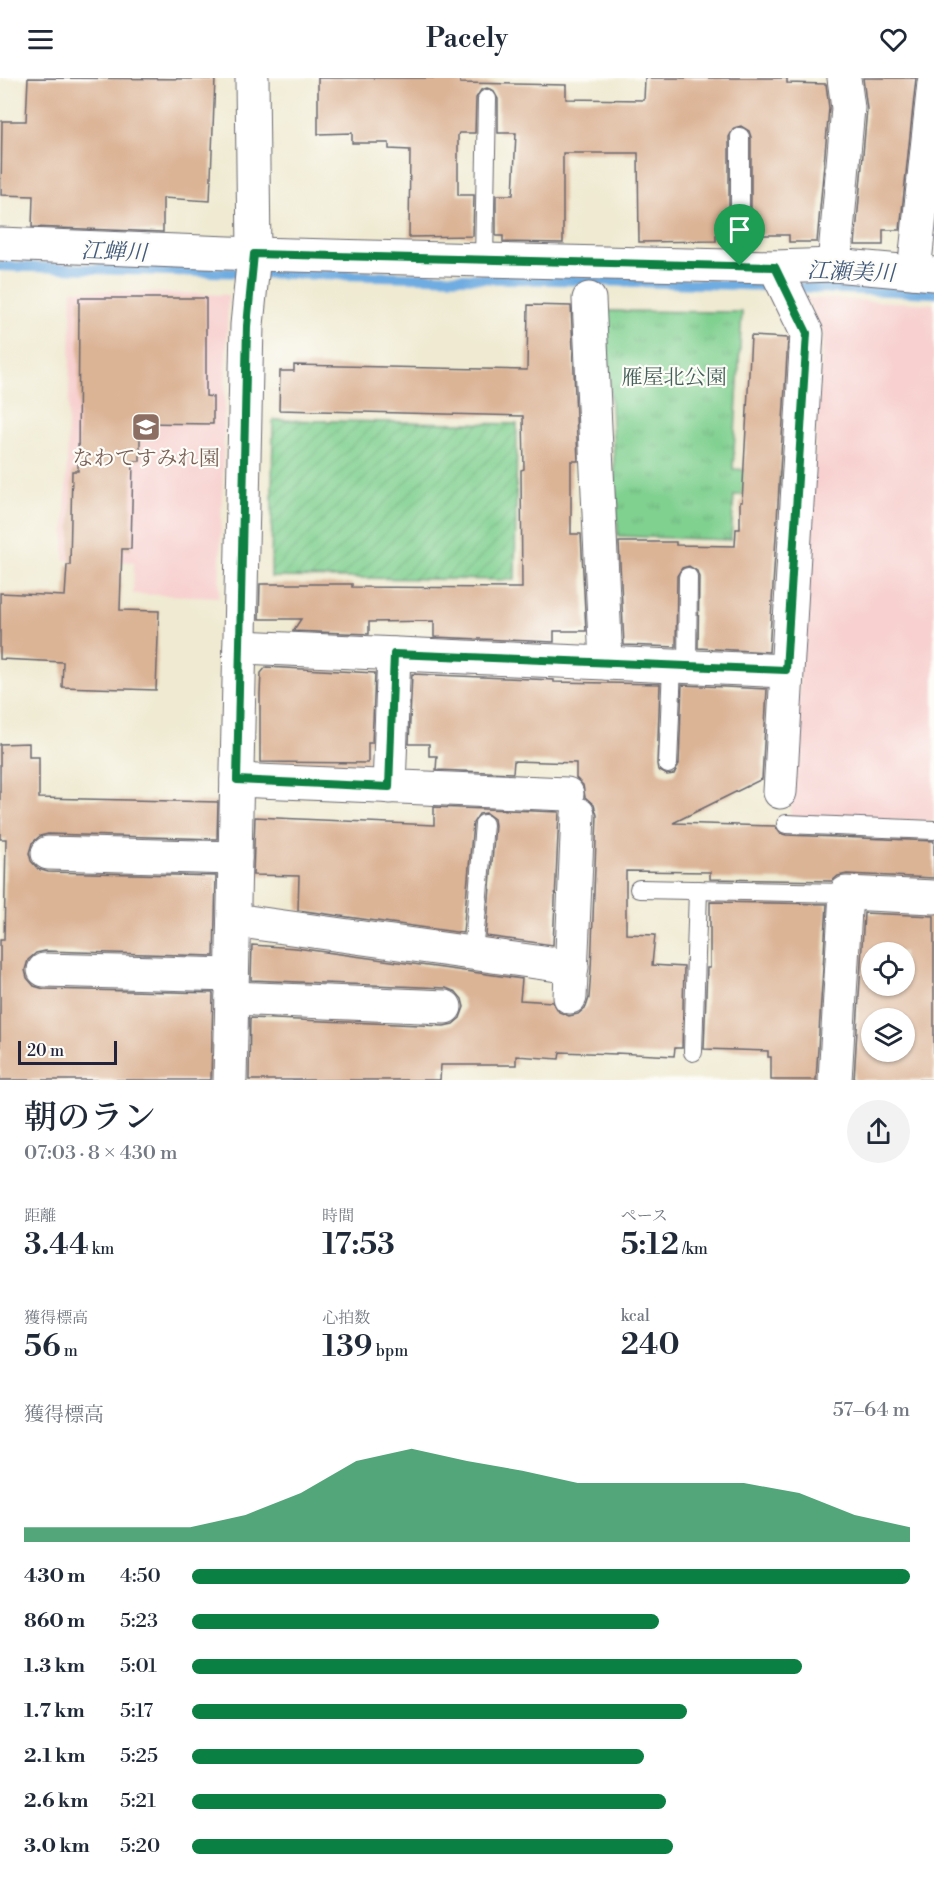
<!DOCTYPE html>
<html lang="ja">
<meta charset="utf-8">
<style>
:root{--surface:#fff;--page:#f2f2f3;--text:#1f2937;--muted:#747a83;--accent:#0b8043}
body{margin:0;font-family:"Libre Bodoni","Noto Serif JP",serif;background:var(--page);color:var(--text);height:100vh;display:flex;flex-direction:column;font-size:22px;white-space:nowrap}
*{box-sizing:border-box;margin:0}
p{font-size:20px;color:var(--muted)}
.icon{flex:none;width:33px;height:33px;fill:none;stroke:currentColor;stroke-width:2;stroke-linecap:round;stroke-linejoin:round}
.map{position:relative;height:1002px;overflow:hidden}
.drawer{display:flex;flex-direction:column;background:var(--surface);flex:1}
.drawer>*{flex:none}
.fabs{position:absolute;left:861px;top:864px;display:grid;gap:12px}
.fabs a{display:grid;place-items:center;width:54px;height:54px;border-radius:50%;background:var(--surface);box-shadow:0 2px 4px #0004;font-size:30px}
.scale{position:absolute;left:18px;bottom:15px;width:99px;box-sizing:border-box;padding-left:6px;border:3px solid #22223b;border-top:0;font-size:16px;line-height:21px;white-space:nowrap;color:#22223b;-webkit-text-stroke:4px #fdfcf7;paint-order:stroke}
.pin{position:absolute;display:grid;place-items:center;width:51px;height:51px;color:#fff;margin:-62px -26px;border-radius:50% 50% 50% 0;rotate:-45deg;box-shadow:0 0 6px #0007}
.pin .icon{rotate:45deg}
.round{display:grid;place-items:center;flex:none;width:63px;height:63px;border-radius:32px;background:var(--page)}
.summary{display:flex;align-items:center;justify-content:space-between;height:102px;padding:0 24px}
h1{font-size:33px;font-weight:600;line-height:45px}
.figures{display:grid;grid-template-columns:repeat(3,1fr);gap:9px;height:102px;padding:6px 24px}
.figures div{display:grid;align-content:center}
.figures b{font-size:30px;font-weight:600}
.figures small{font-size:16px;font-weight:400}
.figures p{font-size:16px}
.chart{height:168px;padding:12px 24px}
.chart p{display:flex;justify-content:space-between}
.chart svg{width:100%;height:108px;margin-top:6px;fill:var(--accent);opacity:.7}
ul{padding:0 24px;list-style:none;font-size:20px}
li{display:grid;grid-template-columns:96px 72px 1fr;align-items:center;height:45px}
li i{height:15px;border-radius:8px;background:var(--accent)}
header{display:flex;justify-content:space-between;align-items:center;height:78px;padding:0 24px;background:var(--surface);font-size:27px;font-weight:600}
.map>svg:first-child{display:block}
.built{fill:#f7d0cf}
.park{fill:url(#park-tufts);stroke:#517966;stroke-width:1.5}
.garden{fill:url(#garden-furrows);stroke:#517966;stroke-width:1.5}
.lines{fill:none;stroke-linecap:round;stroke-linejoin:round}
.stream{stroke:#6eace1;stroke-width:10}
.building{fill:#dbb395;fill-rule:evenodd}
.service-casing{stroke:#6a6870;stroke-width:20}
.minor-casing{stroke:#6a6870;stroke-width:35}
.service{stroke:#fff;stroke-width:18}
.minor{stroke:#fff;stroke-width:33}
.route-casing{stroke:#fff;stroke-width:12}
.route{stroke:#0b8043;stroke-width:8}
.labels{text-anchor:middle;stroke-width:4.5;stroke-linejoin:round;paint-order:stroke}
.park-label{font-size:21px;fill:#435f59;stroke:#fdfcf7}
.education-label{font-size:21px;fill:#785e54;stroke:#fdfcf7}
.water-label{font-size:22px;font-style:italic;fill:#40597d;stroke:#fdfcf7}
</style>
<header><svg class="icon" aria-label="menu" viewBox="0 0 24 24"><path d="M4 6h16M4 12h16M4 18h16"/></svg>Pacely<svg class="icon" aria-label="heart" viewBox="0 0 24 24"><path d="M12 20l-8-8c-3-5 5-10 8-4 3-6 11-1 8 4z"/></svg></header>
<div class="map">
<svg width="934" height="1002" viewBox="0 0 934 1002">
<defs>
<pattern id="park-tufts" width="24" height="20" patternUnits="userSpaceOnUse" patternTransform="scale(1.5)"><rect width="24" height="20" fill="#80d090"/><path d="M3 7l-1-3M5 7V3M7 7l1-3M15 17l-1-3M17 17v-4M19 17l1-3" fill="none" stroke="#6eb27d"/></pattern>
<pattern id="garden-furrows" width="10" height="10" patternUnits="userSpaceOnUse" patternTransform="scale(1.5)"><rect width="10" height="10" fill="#80d090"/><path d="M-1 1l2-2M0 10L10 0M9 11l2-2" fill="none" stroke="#6eb27d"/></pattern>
</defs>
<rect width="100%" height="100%" fill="#fdfcf7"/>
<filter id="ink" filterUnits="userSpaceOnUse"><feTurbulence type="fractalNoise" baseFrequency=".0167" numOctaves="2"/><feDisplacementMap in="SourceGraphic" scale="12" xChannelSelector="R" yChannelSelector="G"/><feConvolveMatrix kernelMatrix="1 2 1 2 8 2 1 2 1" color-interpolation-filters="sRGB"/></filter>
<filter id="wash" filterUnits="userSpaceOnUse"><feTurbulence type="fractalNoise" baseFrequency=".008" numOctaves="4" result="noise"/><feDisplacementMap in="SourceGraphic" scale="24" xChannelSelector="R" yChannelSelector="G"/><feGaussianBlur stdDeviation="1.35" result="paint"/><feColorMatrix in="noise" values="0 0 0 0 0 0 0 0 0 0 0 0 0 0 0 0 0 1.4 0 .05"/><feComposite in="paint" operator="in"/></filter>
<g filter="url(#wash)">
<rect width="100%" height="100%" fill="#efead1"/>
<!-- built -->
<g class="built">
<polygon points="72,212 228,217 219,519 133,516 134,484 64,482"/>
<polygon points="806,220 934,226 934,743 790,740 823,255"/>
</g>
<!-- park -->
<polygon class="park" points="606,233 742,234 733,391 780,394 780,417 734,417 731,462 618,458"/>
<!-- garden -->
<polygon class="garden" points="273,342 517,346 515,502 271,499"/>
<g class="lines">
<!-- stream -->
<path class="stream" d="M0,188C311,199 623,200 934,215"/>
</g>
<g id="blocks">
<!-- building -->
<g class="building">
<polygon points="28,0 215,1 210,123 163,120 163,154 32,149 33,118 1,117 2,43 26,43"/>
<polygon points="318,0 460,0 460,5 566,7 566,21 644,22 645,0 787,0 787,5 826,6 829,30 817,164 789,164 789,157 751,157 751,59 749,53 741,48 734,50 729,59 729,157 716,157 716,163 639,164 638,75 563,75 563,165 503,164 503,158 496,158 496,117 513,117 516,55 498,55 498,21 493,12 487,10 481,12 476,20 475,55 459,55 458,57 458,117 474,117 473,158 409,159 410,72 389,71 389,65 352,65 352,55 318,56"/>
<polygon points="863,0 916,0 900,152 883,152 883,167 855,167 867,31"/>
<polygon points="79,220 206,220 206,318 213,319 213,346 140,345 140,383 133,383 131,471 122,471 120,532 159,533 156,612 62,609 63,584 0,581 0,515 65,518 67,487 70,487 72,393 78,393"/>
<polygon points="528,227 571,228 578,383 571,383 571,456 581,456 586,553 554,553 554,564 434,559 434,543 369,544 369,556 293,553 301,541 259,541 260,506 352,506 352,509 522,510 521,392 524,391 523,338 279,332 280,293 294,293 294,287 527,292"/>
<polygon points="751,258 788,260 769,574 698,570 699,499 697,493 689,488 682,490 677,498 676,569 624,567 619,464 676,464 676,467 735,468 736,451 740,451 740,424 742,424"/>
<polygon points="266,589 375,595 372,665 368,665 368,685 260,684 260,616 261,595"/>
<polygon points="412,596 554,602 554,604 660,606 657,686 658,692 667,697 674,696 679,686 682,607 767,611 762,701 673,745 775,748 780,755 786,757 934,763 934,800 847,796 838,798 832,803 710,801 710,794 626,793 626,856 655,857 652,887 684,889 682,970 675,970 674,978 616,975 616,976 560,974 559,981 516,978 516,987 441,987 440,1002 249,1002 250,940 444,948 453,946 460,940 464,929 462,921 456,914 446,910 251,902 252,867 296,870 522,901 520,922 553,924 559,934 569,938 578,936 586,929 589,920 591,891 597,737 594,727 585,719 583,707 576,700 576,685 514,683 513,695 436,692 437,678 429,678 429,666 409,666"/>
<polygon points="29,665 29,679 39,679 39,720 218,724 217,761 48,756 40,758 32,765 29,775 31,783 38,791 48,794 216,798 214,878 45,873 36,875 28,882 25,892 27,900 34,908 44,911 213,915 211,1002 0,1002 0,862 4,862 6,761 0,761 0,666"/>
<polygon points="434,729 559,734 553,867 486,858 495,747 494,741 486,735 479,736 473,745 463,855 298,832 299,798 253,797 255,739 434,747"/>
<polygon points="710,824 827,826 816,1002 771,1002 771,979 768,979 768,973 704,971 707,890 710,890"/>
<path d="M864,835L934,838V1002H854ZM872,874H904V908H872ZM872,940H904V974H872Z"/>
</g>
</g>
</g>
<g filter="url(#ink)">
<use href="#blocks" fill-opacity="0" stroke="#6a6870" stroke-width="1.5"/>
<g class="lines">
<!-- service casing -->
<g class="service-casing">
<g id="service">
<polyline points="740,59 740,188"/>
<polyline points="484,182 487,21"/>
<polyline points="687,588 688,499"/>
<polyline points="668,686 672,588"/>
<polyline points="786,746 934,752"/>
<polyline points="639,811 846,815"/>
<polyline points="473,876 484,746"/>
<polyline points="693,974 698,812"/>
</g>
</g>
<!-- minor casing -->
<g class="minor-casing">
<g id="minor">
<polyline points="0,166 254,176 484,182 775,189 834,187 934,196"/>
<polyline points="834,187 848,30 844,0"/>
<polyline points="775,189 807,255 780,714"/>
<polyline points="914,194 934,5"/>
<polyline points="589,221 606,585"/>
<polyline points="240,569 786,593"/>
<polyline points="237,702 567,716"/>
<polyline points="389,709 394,576"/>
<polyline points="48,775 235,780"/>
<polyline points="234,842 572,889"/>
<polyline points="44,892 232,897"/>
<polyline points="570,919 578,736"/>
<polyline points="232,920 445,929"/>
<polyline points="230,1002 247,247 254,176 252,0"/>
<polyline points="835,1002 846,815 934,819"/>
</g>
</g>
<!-- service -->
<use href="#service" class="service"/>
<!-- minor -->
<use href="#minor" class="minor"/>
</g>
</g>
<g class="lines" filter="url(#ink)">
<!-- route casing -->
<g class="route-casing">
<polygon id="route" points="254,176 775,189 807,255 786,592 394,576 389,709 237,702 247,248"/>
</g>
<!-- route -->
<use href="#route" class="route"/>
</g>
<!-- icons -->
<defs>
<g id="school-square" transform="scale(1.5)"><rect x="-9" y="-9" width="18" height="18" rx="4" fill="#8d6e63" stroke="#fdfcf7"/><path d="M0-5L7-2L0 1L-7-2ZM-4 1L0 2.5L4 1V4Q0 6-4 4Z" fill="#fff"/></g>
</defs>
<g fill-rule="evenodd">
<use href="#school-square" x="146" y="349"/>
</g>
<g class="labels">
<!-- park labels -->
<g class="park-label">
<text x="674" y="306">雁屋北公園</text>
</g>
<!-- education labels -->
<g class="education-label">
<text x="146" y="387">なわてすみれ園</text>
</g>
<!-- water labels -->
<g class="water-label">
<text transform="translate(114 173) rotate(2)" y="8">江蝉川</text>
<text transform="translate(851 193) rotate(2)" y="8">江瀬美川</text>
</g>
</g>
</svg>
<div class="fabs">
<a><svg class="icon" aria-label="locate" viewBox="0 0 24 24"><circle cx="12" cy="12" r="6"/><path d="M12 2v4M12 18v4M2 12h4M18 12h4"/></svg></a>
<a><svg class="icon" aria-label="layers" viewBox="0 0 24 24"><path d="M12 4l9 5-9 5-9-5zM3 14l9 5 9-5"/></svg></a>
</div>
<div class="scale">20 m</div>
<div class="pin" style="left:740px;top:188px;background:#1e9e55"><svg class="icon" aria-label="arrive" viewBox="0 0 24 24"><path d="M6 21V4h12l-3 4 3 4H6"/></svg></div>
</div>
<section class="drawer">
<div class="summary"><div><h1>朝のラン</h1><p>07:03 · 8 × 430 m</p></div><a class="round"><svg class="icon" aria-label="share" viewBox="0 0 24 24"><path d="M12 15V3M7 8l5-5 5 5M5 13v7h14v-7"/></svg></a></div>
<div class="figures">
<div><p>距離</p><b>3.44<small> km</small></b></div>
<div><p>時間</p><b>17:53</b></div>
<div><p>ペース</p><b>5:12<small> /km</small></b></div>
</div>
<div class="figures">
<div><p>獲得標高</p><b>56<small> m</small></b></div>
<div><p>心拍数</p><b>139<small> bpm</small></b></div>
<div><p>kcal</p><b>240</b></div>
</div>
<div class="chart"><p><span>獲得標高</span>57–64 m</p>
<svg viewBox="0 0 160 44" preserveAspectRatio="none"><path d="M0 44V38L10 38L20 38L30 38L40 33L50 24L60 11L70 6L80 11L90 15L100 20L110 20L120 20L130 20L140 24L150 33L160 38V44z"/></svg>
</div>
<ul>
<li><b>430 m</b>4:50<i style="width:100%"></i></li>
<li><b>860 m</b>5:23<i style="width:65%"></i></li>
<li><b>1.3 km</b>5:01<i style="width:85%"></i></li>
<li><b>1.7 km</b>5:17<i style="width:69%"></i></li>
<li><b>2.1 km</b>5:25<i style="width:63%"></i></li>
<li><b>2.6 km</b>5:21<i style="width:66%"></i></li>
<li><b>3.0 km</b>5:20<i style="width:67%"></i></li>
</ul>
</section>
